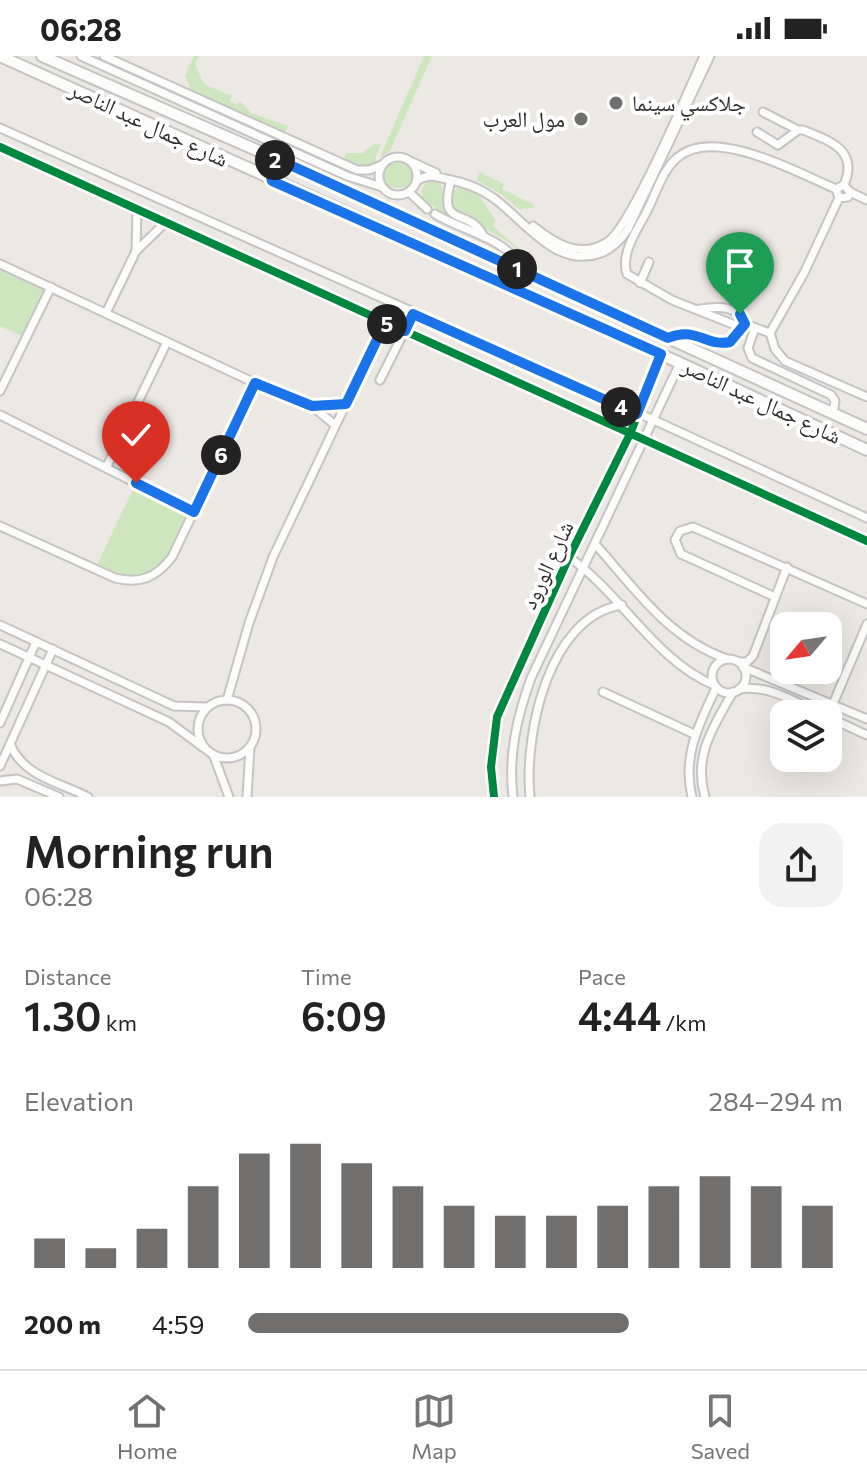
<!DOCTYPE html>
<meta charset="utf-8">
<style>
:root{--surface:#fff;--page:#f2f2f2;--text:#222;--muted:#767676;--line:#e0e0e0;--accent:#706f6e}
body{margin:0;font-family:Commissioner,"Noto Naskh Arabic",sans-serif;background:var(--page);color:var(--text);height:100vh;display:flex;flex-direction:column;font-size:30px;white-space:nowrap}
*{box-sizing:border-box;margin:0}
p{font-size:26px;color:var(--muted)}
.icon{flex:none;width:44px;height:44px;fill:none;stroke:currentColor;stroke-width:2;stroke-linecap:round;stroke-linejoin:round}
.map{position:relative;height:741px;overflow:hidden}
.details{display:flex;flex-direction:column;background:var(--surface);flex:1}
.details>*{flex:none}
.needle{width:52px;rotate:241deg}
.fabs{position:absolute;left:770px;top:556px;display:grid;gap:16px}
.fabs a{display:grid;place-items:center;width:72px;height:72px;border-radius:16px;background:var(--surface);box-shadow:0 8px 32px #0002;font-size:40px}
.pin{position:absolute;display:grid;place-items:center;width:68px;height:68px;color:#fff;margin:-82px -34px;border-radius:50% 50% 50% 0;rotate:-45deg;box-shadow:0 0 8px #0007}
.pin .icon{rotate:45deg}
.km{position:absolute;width:40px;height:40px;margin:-20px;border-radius:50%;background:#222;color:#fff;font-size:22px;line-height:40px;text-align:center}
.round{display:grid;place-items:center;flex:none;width:84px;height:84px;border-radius:24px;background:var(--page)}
.headline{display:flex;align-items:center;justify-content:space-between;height:136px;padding:0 24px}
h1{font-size:44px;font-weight:600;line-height:60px}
.stats{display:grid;grid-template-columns:repeat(3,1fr);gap:12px;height:136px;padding:8px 24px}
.stats div{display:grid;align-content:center}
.stats b{font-size:40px;font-weight:600}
.stats small{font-size:22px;font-weight:400}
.stats p{font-size:22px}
.chart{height:224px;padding:16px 24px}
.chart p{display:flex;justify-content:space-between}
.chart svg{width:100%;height:144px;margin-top:8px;stroke:var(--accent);stroke-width:6}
ul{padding:0 24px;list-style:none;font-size:26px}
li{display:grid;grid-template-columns:128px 96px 1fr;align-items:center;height:60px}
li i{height:20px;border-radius:10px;background:var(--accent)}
.status{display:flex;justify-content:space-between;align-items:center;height:56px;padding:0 40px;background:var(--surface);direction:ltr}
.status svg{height:22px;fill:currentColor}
.tab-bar{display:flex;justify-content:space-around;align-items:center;height:112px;border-top:2px solid var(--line);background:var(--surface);font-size:22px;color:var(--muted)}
.tab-bar a{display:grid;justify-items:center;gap:4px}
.tab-bar .current{color:var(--accent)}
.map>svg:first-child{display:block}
.green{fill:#cee6be}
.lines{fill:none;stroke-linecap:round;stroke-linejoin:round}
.street-casing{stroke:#c5c4c5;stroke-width:11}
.secondary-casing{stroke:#c5c4c5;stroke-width:14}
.street{stroke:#fcfcfb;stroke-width:7}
.secondary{stroke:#fcfcfb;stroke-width:10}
.cycleway-casing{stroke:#fff;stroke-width:13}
.cycleway{stroke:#00873e;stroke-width:8}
.route-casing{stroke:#fff;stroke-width:16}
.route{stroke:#1a73e8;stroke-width:10}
.poi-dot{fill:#706f6e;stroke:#fff;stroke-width:3}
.labels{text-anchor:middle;stroke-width:8;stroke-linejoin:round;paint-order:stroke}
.poi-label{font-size:22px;fill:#2e2e2e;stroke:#fff;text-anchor:start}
.street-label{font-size:22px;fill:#2e2e2e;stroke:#fff}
</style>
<div class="status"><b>06:28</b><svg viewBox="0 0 49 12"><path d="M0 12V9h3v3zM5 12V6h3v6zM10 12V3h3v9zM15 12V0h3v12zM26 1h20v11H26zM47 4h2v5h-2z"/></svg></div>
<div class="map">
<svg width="867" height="741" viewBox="0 0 867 741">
<rect width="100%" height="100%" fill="#ece8e4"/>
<!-- green -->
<g class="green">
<polygon points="194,0 199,0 195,8 204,28 232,40 230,46 237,48 240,45 251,57 288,70 285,76 191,34 185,19"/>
<polygon points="424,0 432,0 390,95 380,101"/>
<path d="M376,87L381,89L375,102L377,104C366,115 357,109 344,103L346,97H362Z"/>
<polygon points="399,106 410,109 414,121 406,131 395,132 385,128 382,118 388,109"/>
<polygon points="479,116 504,128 502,133 534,149 534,152 519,153 501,138 476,124"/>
<path d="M432,124C452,130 436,144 446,157C452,164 467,168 476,172L474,174L448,161L430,148L428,151C420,142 418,129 432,124Z"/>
<path d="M464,131L477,136L496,165L493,170L528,201L527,204L510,187L454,155L450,150C451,139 452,132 464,131Z"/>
<polygon points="0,208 51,231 26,282 0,270"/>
<polygon points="136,427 194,456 162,514 131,526 95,513"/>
</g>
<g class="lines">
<!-- street casing -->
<g class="street-casing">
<g id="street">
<polyline points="81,0 347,120 382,131"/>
<polyline points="104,0 357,114 369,114 382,109"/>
<polyline points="763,56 798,74"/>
<polyline points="0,72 573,327 867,462"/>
<path d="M757,76L778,89L798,74H803C830,85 859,94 844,129"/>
<polyline points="0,91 867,485"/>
<circle cx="398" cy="120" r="19"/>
<polyline points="412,106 436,117"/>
<path d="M451,124C437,175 469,149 484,181"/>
<path d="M417,125C427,118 435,120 446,123C463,126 478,131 492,141C524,163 555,214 601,197C613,192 621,184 628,173L710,0"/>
<polyline points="409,136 427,153"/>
<polyline points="850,136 867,144"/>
<polyline points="839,142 848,141 850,136 844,129 836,133 839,142 804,217 770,277 775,293 785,305 867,341"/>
<path d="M435,158C464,176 506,181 523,214"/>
<path d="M533,170C554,187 579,203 606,187C630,174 689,33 704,0"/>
<polyline points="136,195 137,154"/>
<polyline points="0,208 255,327 312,350 335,369"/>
<polyline points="640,227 649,206"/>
<path d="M700,253C719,250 737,249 745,268"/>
<polyline points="106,257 136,195 165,167"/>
<path d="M740,271L672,244L627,218C620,197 638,173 647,155C656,138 662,114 678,101C715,70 798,117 836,133"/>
<polyline points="755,272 748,292 752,302 831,339 835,345 833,357"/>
<polyline points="668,282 688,277 717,287 726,287 733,284 745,268 770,277"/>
<polyline points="380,324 413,258"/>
<polyline points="0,335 51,231"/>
<polyline points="312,350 346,348"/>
<polyline points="0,359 194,456"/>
<polyline points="106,412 167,286"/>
<path d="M0,470L115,522C140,528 156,522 172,501L255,327"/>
<path d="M596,489C636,534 668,582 727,603"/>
<path d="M569,501C621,538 656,605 714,629"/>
<polyline points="775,541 681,498 675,484 680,475 693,471 867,548"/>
<polyline points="0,569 174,650 207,651"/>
<polyline points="0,588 169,666 204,692"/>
<circle cx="729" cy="620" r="17"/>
<polyline points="739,606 747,606 753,600 787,511"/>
<polyline points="743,611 867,663"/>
<path d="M739,633C768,628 795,646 821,658"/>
<polyline points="603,636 694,678"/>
<polyline points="227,644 249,567 273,501 393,249"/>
<circle cx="227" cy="673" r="29"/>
<polyline points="833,648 867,568"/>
<polyline points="828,661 867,679"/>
<polyline points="0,667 36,586"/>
<path d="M10,688C24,721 59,726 88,741"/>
<polyline points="213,698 229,741"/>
<polyline points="0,710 53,593"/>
<polyline points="0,725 17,723 59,741"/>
<polyline points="247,741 250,691"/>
<polyline points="494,741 491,711 497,661 569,501 630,378 661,298"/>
<path d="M513,741C508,699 517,661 531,622L680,307"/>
<path d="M530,741C524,679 548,560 622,549"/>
<path d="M692,741C682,700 699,668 716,632"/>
<path d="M705,741C693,700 713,671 733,636"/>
</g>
</g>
<!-- secondary casing -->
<g class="secondary-casing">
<g id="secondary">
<polyline points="0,0 680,307 867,394"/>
<polyline points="42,0 277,103 867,373"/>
</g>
</g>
<!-- street -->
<use href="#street" class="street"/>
<!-- secondary -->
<use href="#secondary" class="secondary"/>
<!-- cycleway casing -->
<g class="cycleway-casing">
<g id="cycleway">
<polyline points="0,91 867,485"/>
<polyline points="494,741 491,711 497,661 569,501 630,378 661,298"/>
</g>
</g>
<!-- cycleway -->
<use href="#cycleway" class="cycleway"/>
</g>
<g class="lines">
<!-- route casing -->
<g class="route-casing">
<path id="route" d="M136,427L194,456L255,327L312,350L346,348L385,267L405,275L413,258L637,358L661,298L272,125L269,113L277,103L668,282C697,270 705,291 730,286L745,268L740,258"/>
</g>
<!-- route -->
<use href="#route" class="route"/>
</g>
<!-- markers -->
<g class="poi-dot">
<circle cx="616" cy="47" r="8"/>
<circle cx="581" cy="63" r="8"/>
</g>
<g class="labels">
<!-- poi labels -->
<g class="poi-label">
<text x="632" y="55">جلاكسي سينما</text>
<text x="565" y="71" text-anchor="end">مول العرب</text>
</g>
<!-- street labels -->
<g class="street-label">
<text transform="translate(149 68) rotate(25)" y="8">شارع جمال عبد الناصر</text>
<text transform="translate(762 345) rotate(25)" y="8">شارع جمال عبد الناصر</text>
<text transform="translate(547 509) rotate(-65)" y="8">شارع الورود</text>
</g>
</g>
</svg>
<div class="fabs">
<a><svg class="needle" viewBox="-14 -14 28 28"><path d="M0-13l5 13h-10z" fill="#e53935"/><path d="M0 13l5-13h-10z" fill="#767676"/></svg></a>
<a><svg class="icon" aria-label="layers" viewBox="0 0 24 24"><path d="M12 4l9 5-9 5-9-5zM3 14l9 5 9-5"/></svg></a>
</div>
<div class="pin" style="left:740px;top:258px;background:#1e9e55"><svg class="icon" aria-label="arrive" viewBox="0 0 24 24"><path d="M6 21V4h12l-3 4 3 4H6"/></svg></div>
<div class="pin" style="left:136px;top:427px;background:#d93025"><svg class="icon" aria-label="check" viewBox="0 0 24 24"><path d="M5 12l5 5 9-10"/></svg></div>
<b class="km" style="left:517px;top:213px">1</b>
<b class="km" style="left:275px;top:104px">2</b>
<b class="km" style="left:621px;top:351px">4</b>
<b class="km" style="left:387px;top:268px">5</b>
<b class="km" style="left:221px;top:399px">6</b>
</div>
<section class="details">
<div class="headline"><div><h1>Morning run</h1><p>06:28</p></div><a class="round"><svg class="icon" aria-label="share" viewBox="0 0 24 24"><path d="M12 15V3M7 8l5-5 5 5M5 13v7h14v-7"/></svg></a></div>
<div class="stats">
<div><p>Distance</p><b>1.30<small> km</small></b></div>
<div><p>Time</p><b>6:09</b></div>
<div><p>Pace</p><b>4:44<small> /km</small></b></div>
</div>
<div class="chart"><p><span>Elevation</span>284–294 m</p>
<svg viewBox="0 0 160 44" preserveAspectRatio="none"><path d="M5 44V35M15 44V38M25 44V32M35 44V19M45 44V9M55 44V6M65 44V12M75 44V19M85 44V25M95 44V28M105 44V28M115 44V25M125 44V19M135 44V16M145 44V19M155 44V25"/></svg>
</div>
<ul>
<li><b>200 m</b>4:59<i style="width:64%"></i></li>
</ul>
</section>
<nav class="tab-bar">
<a class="current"><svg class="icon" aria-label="home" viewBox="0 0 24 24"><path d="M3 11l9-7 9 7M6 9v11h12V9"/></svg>Home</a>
<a><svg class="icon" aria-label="map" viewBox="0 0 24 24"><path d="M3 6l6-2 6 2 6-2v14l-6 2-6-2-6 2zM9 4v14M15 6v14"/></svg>Map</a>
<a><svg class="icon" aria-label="saved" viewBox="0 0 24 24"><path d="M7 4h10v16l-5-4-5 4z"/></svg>Saved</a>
</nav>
